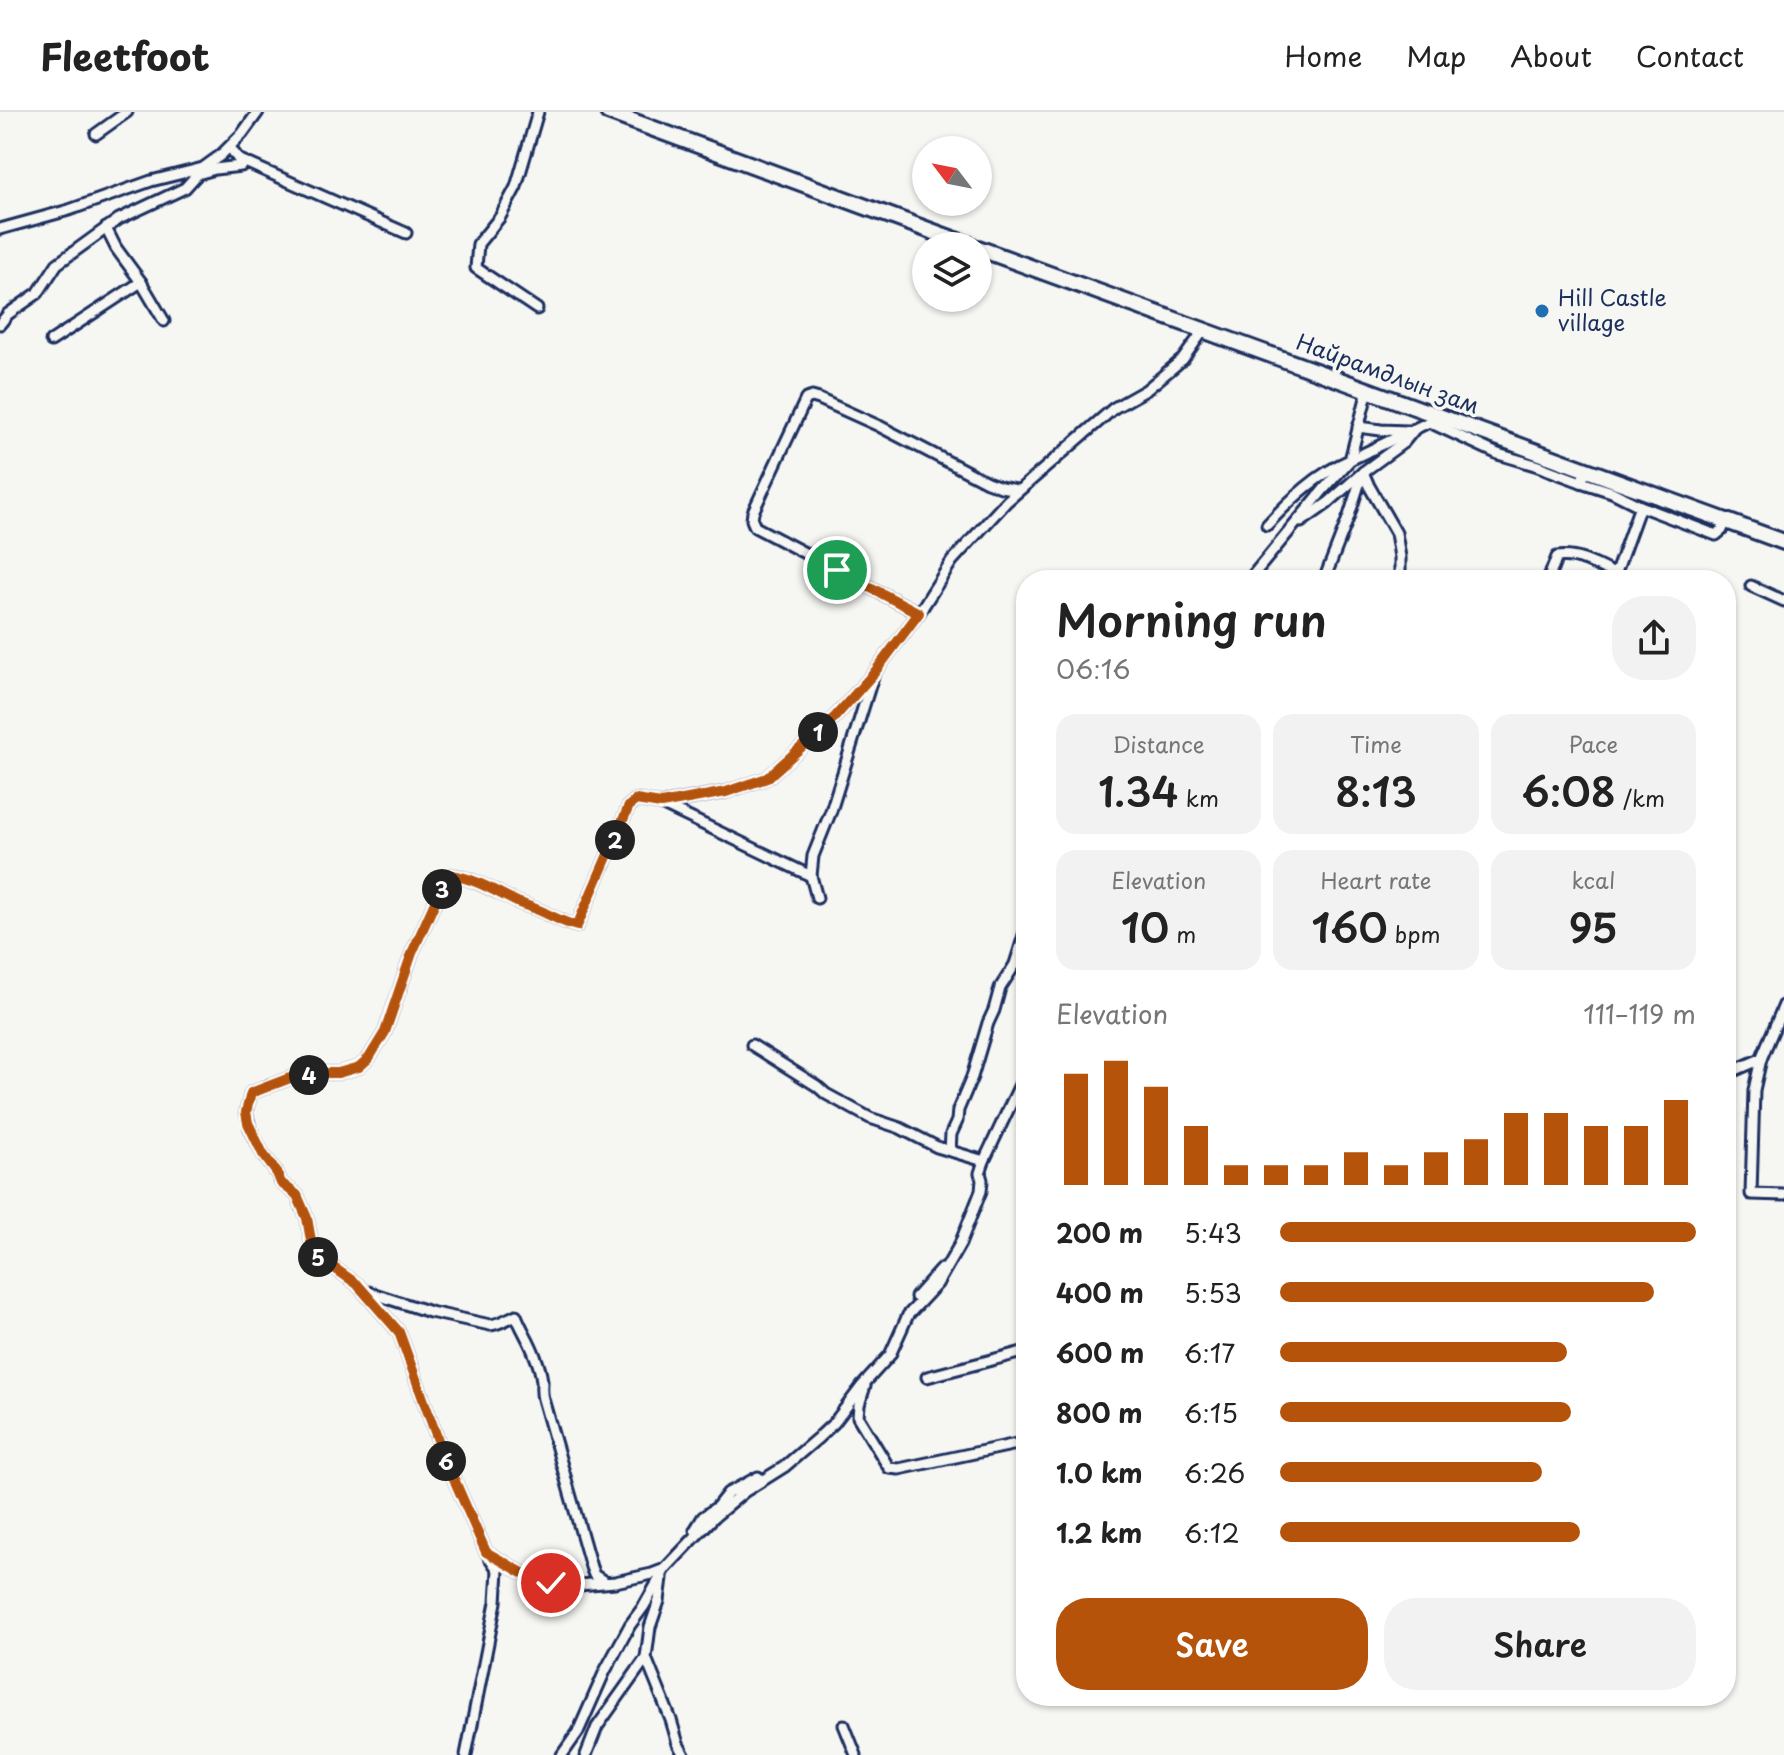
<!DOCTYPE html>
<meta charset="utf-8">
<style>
:root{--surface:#fff;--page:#f2f2f2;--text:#222;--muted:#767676;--line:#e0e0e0;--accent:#b45309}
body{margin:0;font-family:"Playpen Sans",sans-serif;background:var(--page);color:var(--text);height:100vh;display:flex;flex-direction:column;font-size:30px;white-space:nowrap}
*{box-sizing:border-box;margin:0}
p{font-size:26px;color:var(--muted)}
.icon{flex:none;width:44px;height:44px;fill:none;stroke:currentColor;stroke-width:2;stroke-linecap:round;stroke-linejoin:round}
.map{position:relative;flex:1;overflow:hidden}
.panel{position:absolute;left:1016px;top:458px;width:720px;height:1136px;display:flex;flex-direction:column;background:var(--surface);border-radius:32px;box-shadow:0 2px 6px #0004}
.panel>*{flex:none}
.needle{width:52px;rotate:302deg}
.buttons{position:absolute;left:912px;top:24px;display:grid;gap:16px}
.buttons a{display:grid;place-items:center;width:80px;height:80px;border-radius:50%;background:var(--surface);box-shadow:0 2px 6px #0004;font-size:40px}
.pin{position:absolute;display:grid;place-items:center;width:68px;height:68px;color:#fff;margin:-34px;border:4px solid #fff;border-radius:50%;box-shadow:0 2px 8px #0007}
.km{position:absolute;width:40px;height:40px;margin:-20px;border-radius:50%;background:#222;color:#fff;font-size:22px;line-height:40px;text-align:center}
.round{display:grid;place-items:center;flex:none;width:84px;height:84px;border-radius:32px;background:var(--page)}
.summary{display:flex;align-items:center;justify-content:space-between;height:136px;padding:0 40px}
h1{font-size:44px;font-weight:600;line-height:60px}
.figures{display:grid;grid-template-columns:repeat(3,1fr);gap:12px;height:136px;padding:8px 40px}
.figures div{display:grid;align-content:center;border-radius:20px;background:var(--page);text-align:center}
.figures b{font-size:40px;font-weight:600}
.figures small{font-size:22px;font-weight:400}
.figures p{font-size:22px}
.chart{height:224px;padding:16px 40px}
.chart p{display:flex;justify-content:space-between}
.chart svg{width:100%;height:144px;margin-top:8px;stroke:var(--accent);stroke-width:6}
.cta{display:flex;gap:16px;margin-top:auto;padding:16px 40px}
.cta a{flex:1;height:92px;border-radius:32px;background:var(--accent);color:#fff;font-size:32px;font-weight:600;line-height:92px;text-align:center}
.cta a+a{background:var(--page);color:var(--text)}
ul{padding:0 40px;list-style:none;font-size:26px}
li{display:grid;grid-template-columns:128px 96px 1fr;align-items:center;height:60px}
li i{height:20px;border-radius:10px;background:var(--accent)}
header{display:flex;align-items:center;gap:48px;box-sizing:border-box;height:112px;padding:0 40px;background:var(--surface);border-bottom:2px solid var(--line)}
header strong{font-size:38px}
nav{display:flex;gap:44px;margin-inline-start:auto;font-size:28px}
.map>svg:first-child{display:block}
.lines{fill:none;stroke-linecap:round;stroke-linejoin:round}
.minor-casing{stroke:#1b2f5e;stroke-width:15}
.secondary-casing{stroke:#1b2f5e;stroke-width:20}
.minor{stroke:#f6f6f2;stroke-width:9}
.secondary{stroke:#f6f6f2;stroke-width:14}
.route-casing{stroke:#fff;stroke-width:16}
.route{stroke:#b45309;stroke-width:10}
.poi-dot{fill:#1f6fb2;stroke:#f6f6f2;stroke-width:3}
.labels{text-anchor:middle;stroke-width:7;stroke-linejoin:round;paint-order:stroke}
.poi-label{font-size:22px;fill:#1b2f5e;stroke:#f6f6f2;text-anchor:start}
.street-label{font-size:22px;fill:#1b2f5e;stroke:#f6f6f2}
</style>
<header>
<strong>Fleetfoot</strong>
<nav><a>Home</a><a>Map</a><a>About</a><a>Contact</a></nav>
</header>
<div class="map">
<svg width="1784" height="1643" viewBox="0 0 1784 1643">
<rect width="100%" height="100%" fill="#f6f6f2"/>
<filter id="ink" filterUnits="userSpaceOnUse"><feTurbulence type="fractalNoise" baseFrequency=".0125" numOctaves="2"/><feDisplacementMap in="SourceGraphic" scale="16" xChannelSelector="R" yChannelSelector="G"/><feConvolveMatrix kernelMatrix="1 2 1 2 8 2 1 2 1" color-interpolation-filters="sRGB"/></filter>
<g filter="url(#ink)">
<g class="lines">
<!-- minor casing -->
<g class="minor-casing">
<g id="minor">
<polyline points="96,22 127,0"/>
<polyline points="230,35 238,47 406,121"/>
<polyline points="201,61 215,57 241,54"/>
<polyline points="106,116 116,136 141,170 164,209"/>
<polyline points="0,117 69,98 151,69 203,56 221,43 242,22 258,0"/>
<polyline points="537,197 476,156 478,132 500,105 516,75 538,0"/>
<polyline points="0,212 8,202 38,181 57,152 119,107 185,76 203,56"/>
<polyline points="51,229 141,170"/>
<polyline points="1429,310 1498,342 1535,353 1581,370"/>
<polyline points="1358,315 1381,318 1407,319"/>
<polyline points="1587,357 1581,370 1612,380 1640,394 1716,423 1722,418 1726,409"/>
<polyline points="1363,360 1369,374 1396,421 1400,445 1400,468"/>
<polyline points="1301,410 1328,391 1363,360 1404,330 1413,319"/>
<path d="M1267,413C1291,387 1317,362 1350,348L1368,278"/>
<polyline points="1614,466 1640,394"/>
<polyline points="1249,468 1324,377 1350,348 1429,310 1437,303"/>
<polyline points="1324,468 1349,404 1362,363"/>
<path d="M1548,468L1557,445C1578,442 1598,454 1616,463"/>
<polyline points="1751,474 1784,489"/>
<polyline points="919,501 755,415 752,408 753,400 806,287 812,285 819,287 879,314 987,370 1001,375 1017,378"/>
<polyline points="663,693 811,764"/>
<polyline points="817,786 811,764 813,744 831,699 874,561 919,501 952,449 1007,389 1114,296 1146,278 1183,247 1203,219"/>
<polyline points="1015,852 1026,817"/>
<polyline points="752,933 817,974 826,982 870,1006 900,1016 937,1035 984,1049"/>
<polyline points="1761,947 1754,978 1751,1082 1784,1083"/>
<polyline points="1726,962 1761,947 1784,893"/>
<polyline points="950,1039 951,1022 957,1009 958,998 972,965 988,911 994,898 1000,876 1014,854 1026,845"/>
<path d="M368,1180L430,1200L490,1213C500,1212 507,1207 516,1203C521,1217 530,1229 535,1244C538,1251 541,1261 542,1269C542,1276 541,1280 543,1287L591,1455L594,1463L605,1470"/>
<polyline points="916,1185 941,1157"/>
<polyline points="927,1265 1026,1239"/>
<polyline points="865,1274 859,1293 858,1305 889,1356 899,1357 1026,1330"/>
<polyline points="695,1418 703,1405 717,1395 728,1381 758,1365"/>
<path d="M665,1457L652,1462L615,1470L579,1473L551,1471L528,1464L486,1440L443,1342L399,1220L357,1172L316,1143L312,1134L307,1106L297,1083L281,1071L277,1061L263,1042L250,1016L246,1000L251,981L290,966L294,967L316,961H338L359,955L369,946L385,920L412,841L440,779L450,767L451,763C474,766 496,780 517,790C527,794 538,797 547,802C558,807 565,811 577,814L629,694L636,688L661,692L726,680L767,666L834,606L874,561"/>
<polyline points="662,1466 659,1489 650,1515 646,1546 671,1608 678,1632 684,1643"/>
<polyline points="844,1613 856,1643"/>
<polyline points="466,1643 496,1490 498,1458 488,1443"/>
<polyline points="562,1643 578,1620 605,1559 630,1513 644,1494 665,1457 714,1405 744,1380 784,1355 819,1325 834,1311 862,1274 890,1243 908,1203 937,1172 960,1132 981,1079 982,1068 980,1061 984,1049 1026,960"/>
<polyline points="586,1643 597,1615 646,1546"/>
</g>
</g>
<!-- secondary casing -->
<g class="secondary-casing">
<g id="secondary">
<polyline points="608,0 972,134"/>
<polyline points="978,136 1784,430"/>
</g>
</g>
<!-- minor -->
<use href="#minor" class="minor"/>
<!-- secondary -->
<use href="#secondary" class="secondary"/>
</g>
</g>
<g class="lines" filter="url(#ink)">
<!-- route casing -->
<g class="route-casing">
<path id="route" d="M551,1471L528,1464L486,1440L443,1342L399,1220L357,1172L316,1143L312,1134L307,1106L297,1083L281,1071L277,1061L263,1042L248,1011L246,1000L251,981L290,966L294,967L316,961H338L359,955L369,946L385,920L412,841L440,779L450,767L451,763C474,766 496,780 517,790C527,794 538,797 547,802C558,807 565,811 577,814L629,694L636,688L661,692L726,680L767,666L834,606L874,561L919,501L837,458"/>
</g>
<!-- route -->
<use href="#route" class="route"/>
</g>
<!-- markers -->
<circle class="poi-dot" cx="1542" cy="199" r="8"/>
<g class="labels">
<!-- poi labels -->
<g class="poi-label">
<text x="1558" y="194">Hill Castle<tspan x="1558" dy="25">village</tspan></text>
</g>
<!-- street labels -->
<g class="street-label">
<text transform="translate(1388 262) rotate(20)" y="8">Найрамдлын зам</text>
</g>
</g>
</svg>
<div class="buttons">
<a><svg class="needle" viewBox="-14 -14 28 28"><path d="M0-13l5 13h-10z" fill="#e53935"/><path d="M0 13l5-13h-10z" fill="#767676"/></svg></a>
<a><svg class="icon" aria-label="layers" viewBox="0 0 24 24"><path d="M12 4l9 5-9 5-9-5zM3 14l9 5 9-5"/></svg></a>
</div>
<div class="pin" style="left:837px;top:458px;background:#1e9e55"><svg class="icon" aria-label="arrive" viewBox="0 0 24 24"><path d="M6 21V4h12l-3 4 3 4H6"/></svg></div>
<div class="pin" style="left:551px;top:1471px;background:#d93025"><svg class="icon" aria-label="check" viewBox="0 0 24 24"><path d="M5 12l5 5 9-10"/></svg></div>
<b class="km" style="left:818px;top:620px">1</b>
<b class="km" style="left:615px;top:728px">2</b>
<b class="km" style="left:442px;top:777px">3</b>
<b class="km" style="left:309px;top:963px">4</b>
<b class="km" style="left:318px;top:1145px">5</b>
<b class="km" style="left:446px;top:1349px">6</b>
<section class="panel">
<div class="summary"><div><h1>Morning run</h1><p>06:16</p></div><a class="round"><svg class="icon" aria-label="share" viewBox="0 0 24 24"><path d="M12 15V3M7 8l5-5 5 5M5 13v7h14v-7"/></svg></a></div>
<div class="figures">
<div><p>Distance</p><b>1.34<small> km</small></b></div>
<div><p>Time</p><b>8:13</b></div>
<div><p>Pace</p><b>6:08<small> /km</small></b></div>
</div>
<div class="figures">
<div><p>Elevation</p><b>10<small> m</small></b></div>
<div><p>Heart rate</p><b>160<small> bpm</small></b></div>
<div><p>kcal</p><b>95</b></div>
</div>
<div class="chart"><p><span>Elevation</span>111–119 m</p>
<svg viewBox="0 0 160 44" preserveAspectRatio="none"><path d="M5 44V10M15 44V6M25 44V14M35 44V26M45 44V38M55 44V38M65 44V38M75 44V34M85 44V38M95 44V34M105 44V30M115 44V22M125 44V22M135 44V26M145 44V26M155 44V18"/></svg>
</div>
<ul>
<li><b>200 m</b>5:43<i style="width:100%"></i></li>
<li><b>400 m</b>5:53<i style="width:90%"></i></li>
<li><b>600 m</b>6:17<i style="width:69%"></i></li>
<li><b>800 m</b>6:15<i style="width:70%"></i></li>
<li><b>1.0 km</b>6:26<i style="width:63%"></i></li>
<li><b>1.2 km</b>6:12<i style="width:72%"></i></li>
</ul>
<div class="cta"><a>Save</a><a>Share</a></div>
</section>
</div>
